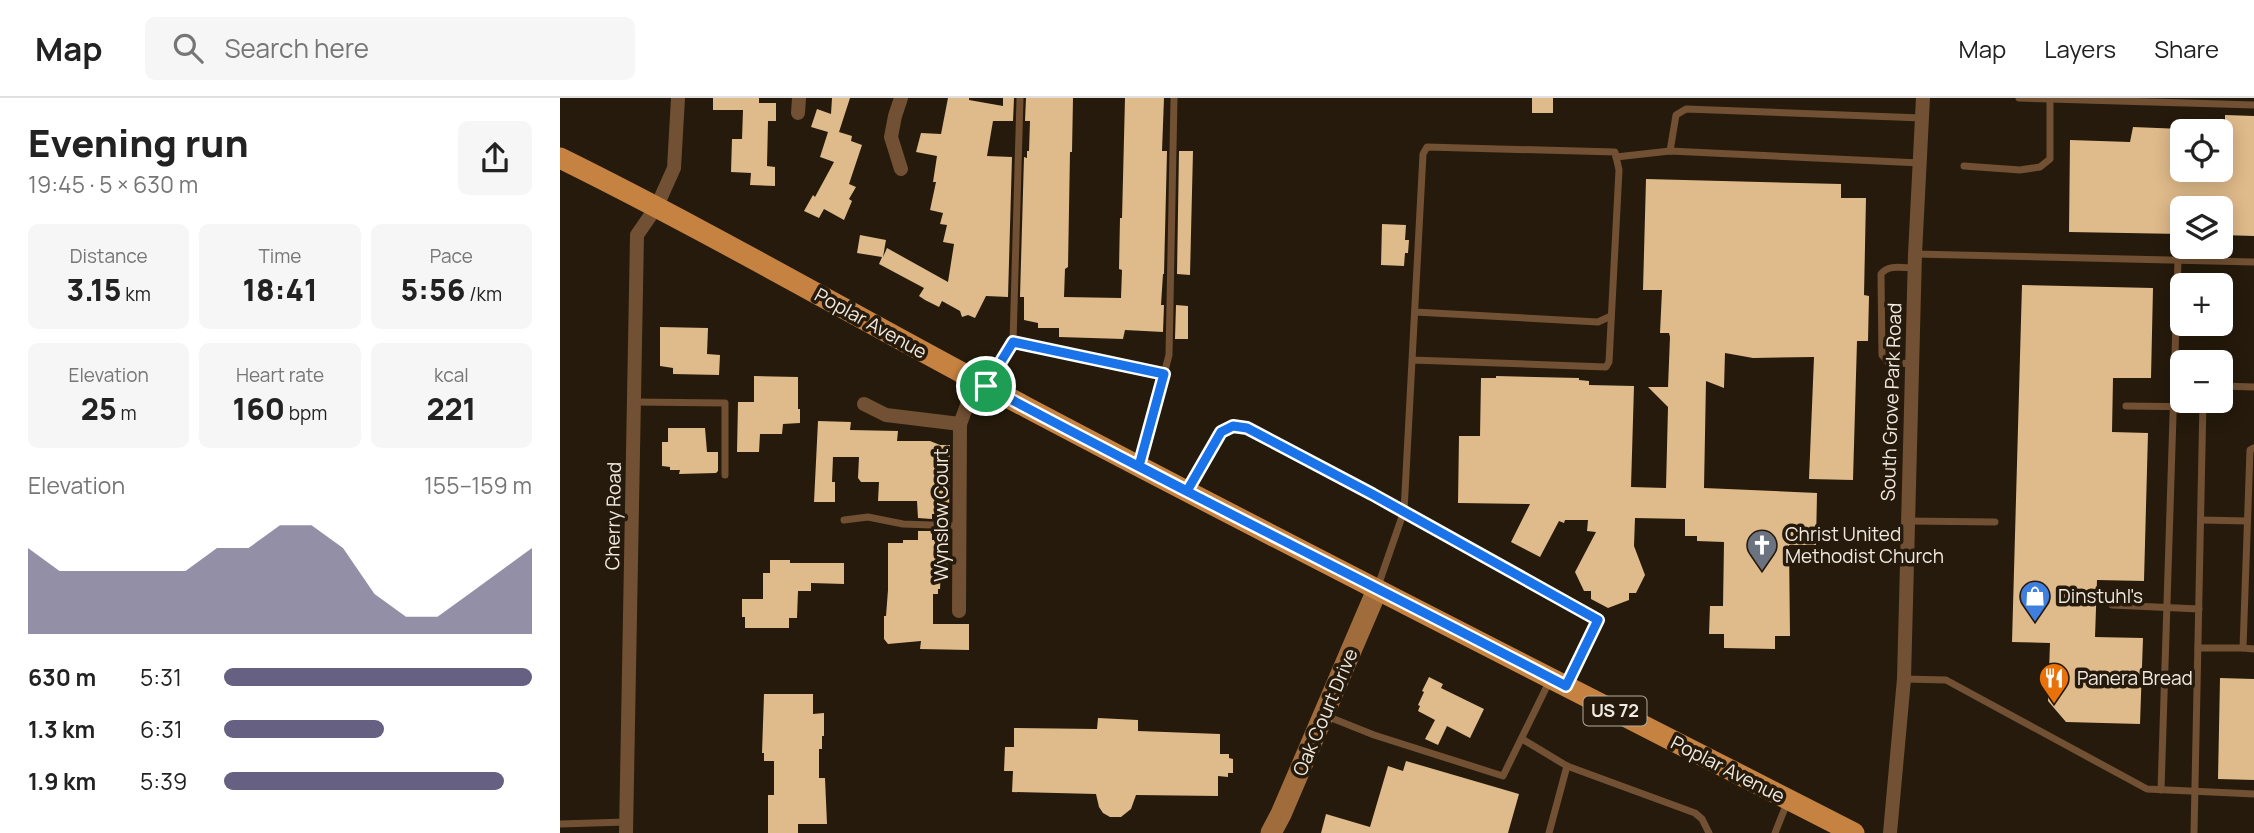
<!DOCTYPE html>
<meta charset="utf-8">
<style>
:root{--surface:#fff;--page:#f6f6f6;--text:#222;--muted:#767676;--line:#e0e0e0;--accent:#666082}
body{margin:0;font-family:Manrope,sans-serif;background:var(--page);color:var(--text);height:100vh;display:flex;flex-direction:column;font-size:26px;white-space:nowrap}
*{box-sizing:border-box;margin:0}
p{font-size:23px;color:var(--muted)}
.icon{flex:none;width:38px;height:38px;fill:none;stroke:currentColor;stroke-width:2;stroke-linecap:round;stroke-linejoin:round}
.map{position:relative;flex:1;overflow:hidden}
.drawer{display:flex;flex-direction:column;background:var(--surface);width:560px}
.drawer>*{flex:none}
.tools{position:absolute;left:1610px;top:21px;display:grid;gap:14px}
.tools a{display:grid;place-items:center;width:63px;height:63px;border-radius:10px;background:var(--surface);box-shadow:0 4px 18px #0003;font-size:35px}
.pin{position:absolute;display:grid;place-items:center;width:60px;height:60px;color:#fff;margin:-30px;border:4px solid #fff;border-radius:50%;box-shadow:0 2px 7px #0007}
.round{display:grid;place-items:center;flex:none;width:74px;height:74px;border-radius:10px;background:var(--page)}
.overview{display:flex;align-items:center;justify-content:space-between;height:119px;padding:0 28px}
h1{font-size:38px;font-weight:800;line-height:52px}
.figures{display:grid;grid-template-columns:repeat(3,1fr);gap:10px;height:119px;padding:7px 28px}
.figures div{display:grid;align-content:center;border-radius:10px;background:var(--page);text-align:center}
.figures b{font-size:30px;font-weight:800}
.figures small{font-size:19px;font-weight:400}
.figures p{font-size:19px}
.chart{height:196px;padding:14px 28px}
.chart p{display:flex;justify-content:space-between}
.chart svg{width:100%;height:126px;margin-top:7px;fill:var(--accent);opacity:.7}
ul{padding:0 28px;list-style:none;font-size:23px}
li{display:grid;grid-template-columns:112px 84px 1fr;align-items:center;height:52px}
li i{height:18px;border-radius:9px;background:var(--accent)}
header{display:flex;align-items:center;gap:42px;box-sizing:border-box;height:98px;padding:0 35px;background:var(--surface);border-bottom:2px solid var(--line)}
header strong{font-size:33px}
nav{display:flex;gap:38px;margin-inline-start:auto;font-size:24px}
.search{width:490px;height:63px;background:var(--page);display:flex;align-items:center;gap:18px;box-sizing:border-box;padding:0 24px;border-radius:10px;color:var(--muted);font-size:26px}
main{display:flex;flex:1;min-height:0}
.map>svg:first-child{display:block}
.building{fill:#dfba8a}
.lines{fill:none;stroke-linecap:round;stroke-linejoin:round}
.lane{stroke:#715033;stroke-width:7}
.street{stroke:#715033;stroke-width:14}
.secondary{stroke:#a16c3c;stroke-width:21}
.primary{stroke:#c68241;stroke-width:21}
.route-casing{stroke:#fff;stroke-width:14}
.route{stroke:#1a73e8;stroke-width:9}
.labels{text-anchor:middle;stroke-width:7;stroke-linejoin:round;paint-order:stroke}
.shield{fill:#251a0b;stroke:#b4aca0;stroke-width:2}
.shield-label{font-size:18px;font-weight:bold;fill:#f1eae0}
.street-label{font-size:19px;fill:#f1eae0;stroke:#251a0b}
.poi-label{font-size:19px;fill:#f1eae0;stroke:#251a0b;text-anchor:start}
</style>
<header>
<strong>Map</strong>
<div class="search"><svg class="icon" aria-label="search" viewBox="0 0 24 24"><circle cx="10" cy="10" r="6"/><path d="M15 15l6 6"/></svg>Search here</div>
<nav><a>Map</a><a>Layers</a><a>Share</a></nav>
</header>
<main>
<section class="drawer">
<div class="overview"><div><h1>Evening run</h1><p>19:45 · 5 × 630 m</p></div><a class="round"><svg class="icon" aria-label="share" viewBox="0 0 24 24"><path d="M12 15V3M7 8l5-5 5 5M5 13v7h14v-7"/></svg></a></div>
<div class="figures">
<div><p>Distance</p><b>3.15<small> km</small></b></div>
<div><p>Time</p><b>18:41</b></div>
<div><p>Pace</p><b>5:56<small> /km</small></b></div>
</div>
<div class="figures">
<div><p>Elevation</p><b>25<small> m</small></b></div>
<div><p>Heart rate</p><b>160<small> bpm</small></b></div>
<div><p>kcal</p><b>221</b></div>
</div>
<div class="chart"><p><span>Elevation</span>155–159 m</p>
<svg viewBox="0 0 160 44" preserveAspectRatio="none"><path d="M0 44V14L10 22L20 22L30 22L40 22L50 22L60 14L70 14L80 6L90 6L100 14L110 30L120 38L130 38L140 30L150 22L160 14V44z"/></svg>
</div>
<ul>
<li><b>630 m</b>5:31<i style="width:100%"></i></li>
<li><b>1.3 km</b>6:31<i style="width:52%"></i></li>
<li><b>1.9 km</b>5:39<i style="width:91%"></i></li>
</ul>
</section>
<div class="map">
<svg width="1694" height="735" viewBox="0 0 1694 735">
<rect width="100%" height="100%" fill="#251a0b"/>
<!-- building -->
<g class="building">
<polygon points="153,0 199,0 199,5 216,5 216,23 208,23 207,68 215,69 215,88 190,87 191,75 171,74 172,41 182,41 183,12 153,12"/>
<polygon points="272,0 290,0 279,34 292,38 291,43 302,47 289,86 296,89 289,101 292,103 284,122 264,111 259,120 244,113 253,97 255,99 274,64 260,59 268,34 251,29 257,11 271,16"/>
<polygon points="388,0 409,0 409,2 443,8 443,0 454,0 453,23 433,23 427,58 452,59 448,199 426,198 415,220 408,217 402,219 400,213 382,203 379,209 365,202 359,198 364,190 319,166 322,159 297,155 300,137 326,142 323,159 327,150 388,184 394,146 383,144 387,127 380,126 383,115 370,112 376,84 373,84 377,58 356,54 361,35 381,36"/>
<polygon points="466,0 513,0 512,54 510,54 508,169 505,171 504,199 561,200 562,172 559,171 560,120 562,120 565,0 604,0 602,53 607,53 604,176 603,176 601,207 604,207 603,234 565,232 563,241 499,239 499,230 478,230 478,225 464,222 464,199 460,199 464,59 467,60 467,53 469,53 470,23 465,23"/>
<rect x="972" y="0" width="21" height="15"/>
<polygon points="1665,17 1694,18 1694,138 1661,137 1661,110 1622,110 1622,136 1509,134 1510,42 1570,44 1573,29 1622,31 1622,72 1661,72 1661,33 1665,33"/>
<polygon points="619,53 633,53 630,177 617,176"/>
<polygon points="1086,81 1281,86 1281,100 1306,100 1304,197 1309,198 1308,243 1297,243 1293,382 1249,381 1254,259 1193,260 1165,255 1164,290 1146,283 1144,390 1257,395 1256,447 1229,447 1230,538 1215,538 1215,551 1164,550 1164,536 1149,536 1150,508 1163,508 1164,444 1137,443 1137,438 1125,438 1125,421 1075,420 1074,448 1085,477 1076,495 1069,495 1069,502 1048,510 1031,501 1031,493 1024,493 1015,474 1036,434 1027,433 1028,422 1005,422 1004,425 999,423 980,459 951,444 970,406 898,405 899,338 920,338 921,280 936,280 936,278 1019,280 1019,282 1029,283 1029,287 1074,288 1071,389 1106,390 1108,309 1088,289 1108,289 1110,239 1109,235 1100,235 1102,192 1083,192"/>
<polygon points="822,126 846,127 845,142 849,142 848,155 845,155 844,168 821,167"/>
<polygon points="1462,187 1593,190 1591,280 1553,280 1552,334 1588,335 1584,483 1537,482 1535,539 1583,540 1580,626 1506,624 1488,603 1490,545 1452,544"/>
<polygon points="616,207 628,208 628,241 615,241"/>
<polygon points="100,229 148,230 147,256 160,257 159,277 113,276 113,270 100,268"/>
<polygon points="194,278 238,279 238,311 240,311 240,325 223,326 222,336 200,336 199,354 177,354 178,304 194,304"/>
<polygon points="258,323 291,324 290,332 338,333 337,343 370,343 380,347 390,347 389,416 372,416 372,421 358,420 357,403 318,403 319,384 301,384 298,380 299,359 273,359 272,384 275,384 275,404 254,404"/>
<polygon points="108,330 145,330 147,354 158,354 158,373 156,375 119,376 120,372 110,372 110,369 102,368 102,344 108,344"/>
<polygon points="358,433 372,433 372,442 388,442 387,472 381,472 380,491 378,491 378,496 373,496 373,526 409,526 409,552 360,551 361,543 328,546 324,541 324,518 326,518 328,492 328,445 343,445 343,442 358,442"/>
<polygon points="210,462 230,462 230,465 284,465 284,486 251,485 251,493 238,493 237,520 229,520 229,530 185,530 185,519 182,519 182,501 203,501 203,475 210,475"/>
<polygon points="869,579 883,586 881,590 924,611 910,640 887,628 878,647 865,641 875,622 858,613 860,608 858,607 864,594 862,593"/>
<polygon points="1660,580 1694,581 1694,682 1658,681"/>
<polygon points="204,596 253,596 253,616 264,615 264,638 262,638 262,651 259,651 259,680 265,680 267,726 238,726 238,735 208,735 208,697 214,697 214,663 204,663 204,655 202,655"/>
<polygon points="538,620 578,622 578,633 660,636 660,656 669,656 669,660 673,661 673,675 668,675 668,679 658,678 658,698 576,697 571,711 561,719 550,719 543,715 539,709 536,696 452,694 453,673 444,673 445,649 454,649 454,630 537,631"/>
<polygon points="846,663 959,696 948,735 761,735 766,716 810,729 828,668 843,673"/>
</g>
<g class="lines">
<!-- lane -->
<g class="lane">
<polyline points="460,0 453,244 604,276"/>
<polyline points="1459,0 1694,7"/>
<polyline points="1110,53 1116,17 1126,11 1362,20"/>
<polyline points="1056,59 1110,53 1360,65"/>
<polyline points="1404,68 1460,72 1480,69 1490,61 1490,1"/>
<polyline points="1355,156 1694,164"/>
<polyline points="855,214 1038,224 1051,218"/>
<path d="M1352,266L1328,264L1322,257L1321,176C1328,166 1343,170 1354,170"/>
<polyline points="427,285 453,244"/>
<polyline points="1661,288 1694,289"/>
<polyline points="75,304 165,305 165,377"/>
<polyline points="1566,308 1643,309"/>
<polyline points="1694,350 1690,352 1683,550 1694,551"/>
<polyline points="581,364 609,257 614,0"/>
<polyline points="628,390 661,334 673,328 687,330 812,395 1038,522 1006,588"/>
<polyline points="284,422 308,419 343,426 400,428"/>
<polyline points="1641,422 1687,423"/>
<polyline points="1348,423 1435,424"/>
<polyline points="818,488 844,413 863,56 867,49 1055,54 1059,72 1049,264 1046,269 852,262"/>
<polyline points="1552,507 1639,511"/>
<polyline points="1638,550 1683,550"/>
<polyline points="1344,581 1386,582 1587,691 1694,696"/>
<polyline points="764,617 814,637 943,678 990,582"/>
<polyline points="962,641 1007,668 1135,715 1142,721 1149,735"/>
<polyline points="1601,692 1618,162"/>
<polyline points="0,726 66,724"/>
<polyline points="989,735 1007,668"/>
<polyline points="1215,735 1227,705"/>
<polyline points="1634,735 1643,303"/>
</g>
<!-- street -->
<g class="street">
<polyline points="238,15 239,0"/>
<polyline points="341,71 331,39 335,18 341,0"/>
<polyline points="304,306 326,317 400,326"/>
<polyline points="399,513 400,326 416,283"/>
<polyline points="66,735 77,137 97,108 114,70 118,0"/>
<polyline points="1330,735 1344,581 1355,156 1363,0"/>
</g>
<!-- secondary -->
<polyline class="secondary" points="711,735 721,716 817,492"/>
<!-- primary -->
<path class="primary" d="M0,60C158,138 310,227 466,309C740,454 1018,594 1294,735"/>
</g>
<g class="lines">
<!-- route casing -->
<g class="route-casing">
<path id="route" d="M426,288C617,391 813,487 1006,588L1038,522L812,396L687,330L673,328L661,334L627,393L579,368L604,276L453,244L426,288"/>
</g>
<!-- route -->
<use href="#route" class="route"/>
</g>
<!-- icons -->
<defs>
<g id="church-pin" transform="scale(1.575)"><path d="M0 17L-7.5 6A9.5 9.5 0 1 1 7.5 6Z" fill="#6b7280" stroke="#251a0b"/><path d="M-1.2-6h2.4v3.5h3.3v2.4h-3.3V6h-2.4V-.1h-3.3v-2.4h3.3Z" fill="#fff"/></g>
<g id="shop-pin" transform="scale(1.575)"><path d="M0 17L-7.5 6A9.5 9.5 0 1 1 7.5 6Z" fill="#3f7fe0" stroke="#251a0b"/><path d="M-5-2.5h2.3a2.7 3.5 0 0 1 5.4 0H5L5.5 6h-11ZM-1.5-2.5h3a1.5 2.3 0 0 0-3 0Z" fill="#fff"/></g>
<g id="restaurant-pin" transform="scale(1.575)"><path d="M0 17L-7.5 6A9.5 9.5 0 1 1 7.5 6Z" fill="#e8710a" stroke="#251a0b"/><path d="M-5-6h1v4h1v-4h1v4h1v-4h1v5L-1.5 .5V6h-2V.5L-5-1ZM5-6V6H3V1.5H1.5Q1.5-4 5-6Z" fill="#fff"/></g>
</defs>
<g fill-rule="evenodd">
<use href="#church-pin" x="1202" y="447"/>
<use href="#shop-pin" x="1475" y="498"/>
<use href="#restaurant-pin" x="1494" y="580"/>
</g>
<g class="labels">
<!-- shield labels -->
<rect class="shield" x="1023.5" y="598.5" width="63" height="29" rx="5"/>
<g class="shield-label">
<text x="1055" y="619">US 72</text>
</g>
<!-- street labels -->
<g class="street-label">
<text transform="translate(311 225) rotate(29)" y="7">Poplar Avenue</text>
<text transform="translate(1331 304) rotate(-88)" y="7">South Grove Park Road</text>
<text transform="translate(381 417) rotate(-90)" y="7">Wynslow Court</text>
<text transform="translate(53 418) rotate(-89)" y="7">Cherry Road</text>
<text transform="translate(765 614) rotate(-67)" y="7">Oak Court Drive</text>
<text transform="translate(1168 671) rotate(27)" y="7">Poplar Avenue</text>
</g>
<!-- poi labels -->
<g class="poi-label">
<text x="1225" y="443">Christ United<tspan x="1225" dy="22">Methodist Church</tspan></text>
<text x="1498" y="505">Dinstuhl's</text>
<text x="1517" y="587">Panera Bread</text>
</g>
</g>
</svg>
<div class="tools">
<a><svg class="icon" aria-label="locate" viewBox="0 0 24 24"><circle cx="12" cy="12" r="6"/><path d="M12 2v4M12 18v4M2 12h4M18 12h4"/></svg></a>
<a><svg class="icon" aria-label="layers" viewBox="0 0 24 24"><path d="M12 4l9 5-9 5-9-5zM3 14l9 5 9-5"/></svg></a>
<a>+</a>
<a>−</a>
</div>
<div class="pin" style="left:426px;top:288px;background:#1e9e55"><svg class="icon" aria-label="arrive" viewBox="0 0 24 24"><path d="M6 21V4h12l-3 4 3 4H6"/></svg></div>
</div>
</main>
